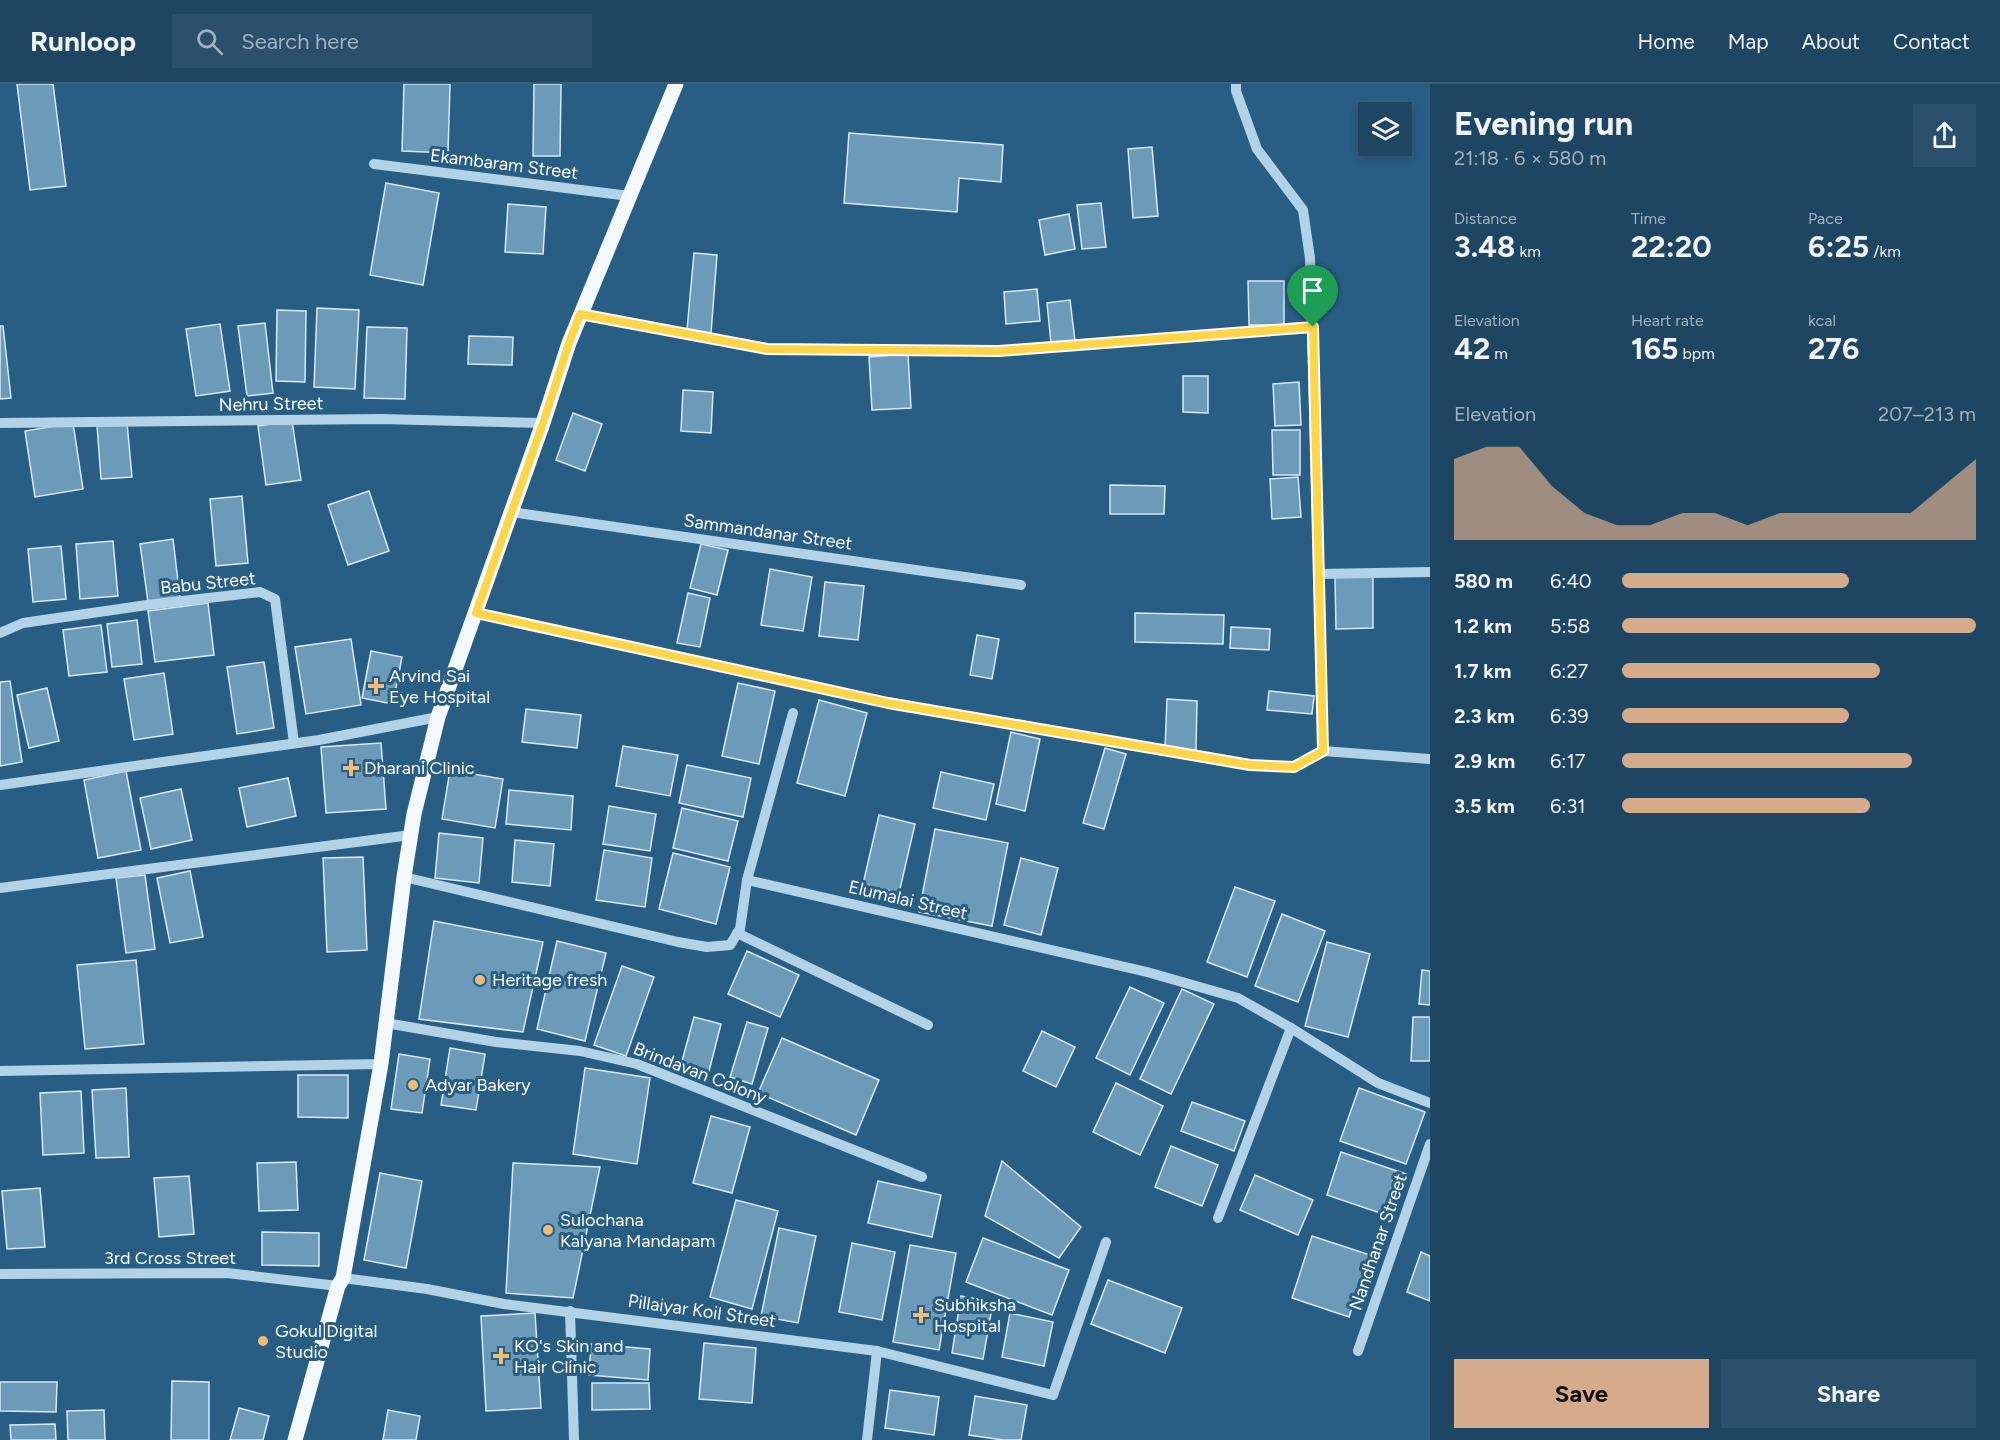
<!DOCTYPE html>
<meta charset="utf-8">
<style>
:root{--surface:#1e4663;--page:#2b506c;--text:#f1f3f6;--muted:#a1b1be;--line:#3c5e78;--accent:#d6ab8b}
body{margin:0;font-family:Figtree,sans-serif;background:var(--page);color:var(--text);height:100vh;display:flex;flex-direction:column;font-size:22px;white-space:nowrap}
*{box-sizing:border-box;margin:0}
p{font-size:20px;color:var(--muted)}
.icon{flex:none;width:33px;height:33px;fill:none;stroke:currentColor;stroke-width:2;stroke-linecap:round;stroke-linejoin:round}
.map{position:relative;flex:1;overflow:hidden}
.side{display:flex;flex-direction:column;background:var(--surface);width:570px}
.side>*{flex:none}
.tools{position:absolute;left:1358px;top:18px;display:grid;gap:12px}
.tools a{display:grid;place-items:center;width:54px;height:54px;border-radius:0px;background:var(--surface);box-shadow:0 3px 9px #0003,0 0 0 2px var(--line);font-size:30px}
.pin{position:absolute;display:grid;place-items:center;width:51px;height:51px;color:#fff;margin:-62px -26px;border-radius:50% 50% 50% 0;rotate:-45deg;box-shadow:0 0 6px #0007}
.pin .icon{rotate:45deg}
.round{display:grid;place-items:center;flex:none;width:63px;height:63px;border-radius:0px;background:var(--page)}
.summary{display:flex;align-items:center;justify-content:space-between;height:102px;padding:0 24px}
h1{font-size:33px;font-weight:700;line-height:45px}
.metrics{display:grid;grid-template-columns:repeat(3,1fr);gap:9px;height:102px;padding:6px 24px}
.metrics div{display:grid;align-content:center}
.metrics b{font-size:30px;font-weight:700}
.metrics small{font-size:16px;font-weight:400}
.metrics p{font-size:16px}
.chart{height:168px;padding:12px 24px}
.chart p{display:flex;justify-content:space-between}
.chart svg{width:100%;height:108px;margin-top:6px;fill:var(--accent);opacity:.7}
.primary-button{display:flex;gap:12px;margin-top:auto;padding:12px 24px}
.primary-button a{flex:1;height:69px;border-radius:0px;background:var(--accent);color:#111;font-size:24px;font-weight:700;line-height:69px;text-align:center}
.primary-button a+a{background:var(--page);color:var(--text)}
ul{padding:0 24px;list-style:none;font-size:20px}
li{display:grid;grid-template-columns:96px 72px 1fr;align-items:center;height:45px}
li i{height:15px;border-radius:8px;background:var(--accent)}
header{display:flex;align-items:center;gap:36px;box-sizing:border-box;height:84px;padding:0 30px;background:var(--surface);border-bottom:2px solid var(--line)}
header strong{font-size:28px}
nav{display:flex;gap:33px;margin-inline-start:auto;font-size:21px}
.search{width:420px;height:54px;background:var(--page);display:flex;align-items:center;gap:15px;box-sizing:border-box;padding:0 21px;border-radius:0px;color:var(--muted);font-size:22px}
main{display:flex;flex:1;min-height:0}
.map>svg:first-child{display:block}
.building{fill:#6c9ab9;stroke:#d6e9f6;stroke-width:1.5}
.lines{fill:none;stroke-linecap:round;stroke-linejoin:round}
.minor{stroke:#b2d2e7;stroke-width:10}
.major{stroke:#f4f9fe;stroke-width:15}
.route-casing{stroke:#fff;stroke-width:12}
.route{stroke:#ffd54a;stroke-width:8}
.poi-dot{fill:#efbc79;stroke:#285e84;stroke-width:2}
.labels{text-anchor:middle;stroke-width:6;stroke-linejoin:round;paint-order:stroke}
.street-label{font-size:18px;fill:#fff;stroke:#285e84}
.poi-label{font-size:18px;fill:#fff;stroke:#285e84;text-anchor:start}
</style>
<header>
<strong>Runloop</strong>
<div class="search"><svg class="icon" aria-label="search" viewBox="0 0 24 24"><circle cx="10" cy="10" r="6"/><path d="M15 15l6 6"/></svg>Search here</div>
<nav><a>Home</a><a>Map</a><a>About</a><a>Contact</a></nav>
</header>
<main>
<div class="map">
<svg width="1430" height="1356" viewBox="0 0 1430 1356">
<rect width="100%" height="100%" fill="#285e84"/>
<!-- building -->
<g class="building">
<polygon points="17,0 53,0 66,102 30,106"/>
<polygon points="404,0 450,0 448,69 402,67"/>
<polygon points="534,0 561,0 560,72 533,72"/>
<polygon points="849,49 1003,61 1001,98 959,94 957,128 844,119"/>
<polygon points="1152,63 1158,132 1133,134 1128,65"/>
<polygon points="386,99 439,109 423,201 370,191"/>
<polygon points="1101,119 1106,163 1082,165 1077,121"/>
<polygon points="508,120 546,123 543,170 505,168"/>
<polygon points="1069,130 1075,165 1045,171 1039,136"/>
<polygon points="694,169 717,171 711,249 687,246"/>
<polygon points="1248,197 1284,197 1284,241 1249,241"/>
<polygon points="1037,205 1040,237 1006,240 1004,208"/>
<polygon points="1070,216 1075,257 1051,259 1047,219"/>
<polygon points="317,224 359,226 355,305 314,303"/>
<polygon points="277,226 306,227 305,298 276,297"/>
<polygon points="265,239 273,309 247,312 238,242"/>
<polygon points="220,240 230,307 196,312 186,245"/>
<polygon points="0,242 3,242 11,314 0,315"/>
<polygon points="367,243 407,244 405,315 364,314"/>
<polygon points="469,252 513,253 512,281 468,280"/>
<polygon points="908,270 911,324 872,326 869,273"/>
<polygon points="1183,292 1208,292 1208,329 1183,328"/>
<polygon points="1299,298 1301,341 1275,342 1273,300"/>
<polygon points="683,306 713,308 711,349 681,347"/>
<polygon points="573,329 602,340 585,387 556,376"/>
<polygon points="292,337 301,396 266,401 258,342"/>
<polygon points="73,339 83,405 35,413 25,347"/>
<polygon points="127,339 132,393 101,395 97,341"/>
<polygon points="1272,346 1300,346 1300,391 1273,391"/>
<polygon points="1298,393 1301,433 1272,435 1270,395"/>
<polygon points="1110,401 1165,402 1164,430 1110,430"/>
<polygon points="369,407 389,467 348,481 328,421"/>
<polygon points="242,412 248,479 216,482 210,415"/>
<polygon points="173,455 180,514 148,518 140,460"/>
<polygon points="113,457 118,512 80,515 76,460"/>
<polygon points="701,460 728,466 717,511 690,504"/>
<polygon points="61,462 66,515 33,518 28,465"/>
<polygon points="770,485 812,493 803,547 761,541"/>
<polygon points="1335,493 1373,493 1373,544 1336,545"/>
<polygon points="825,498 864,502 858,556 819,552"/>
<polygon points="688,509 710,514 700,563 677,559"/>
<polygon points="208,519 214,571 155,578 148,527"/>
<polygon points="1135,529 1224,531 1223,560 1135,558"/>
<polygon points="137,536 142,580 112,583 107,540"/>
<polygon points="101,541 107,588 69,592 63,546"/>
<polygon points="1231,543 1270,545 1269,566 1230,564"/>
<polygon points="977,551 999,555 992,595 970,591"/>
<polygon points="351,555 361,621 306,630 295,563"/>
<polygon points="371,567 402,573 393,620 362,614"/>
<polygon points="264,578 274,644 237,650 227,583"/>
<polygon points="164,589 173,650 134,656 124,595"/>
<polygon points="10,597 22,678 0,682 0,598"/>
<polygon points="738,599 775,607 759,680 722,672"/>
<polygon points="47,604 59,657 29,664 17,611"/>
<polygon points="1269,607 1314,612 1312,630 1267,626"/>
<polygon points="1167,615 1197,617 1196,666 1165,665"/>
<polygon points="819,616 867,629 845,712 797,699"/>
<polygon points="526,625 581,631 577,664 522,658"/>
<polygon points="1011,648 1040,655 1025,727 996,720"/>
<polygon points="381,659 386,725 326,729 321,663"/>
<polygon points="623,662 678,671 670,712 616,702"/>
<polygon points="1105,664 1126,670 1104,745 1083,739"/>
<polygon points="687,681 751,694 743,733 679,719"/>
<polygon points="450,686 503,695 495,744 442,735"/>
<polygon points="126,687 141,766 98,774 84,696"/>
<polygon points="941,688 994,700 986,736 933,724"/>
<polygon points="288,694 296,732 247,743 239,704"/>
<polygon points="181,705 192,756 151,765 140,714"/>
<polygon points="509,706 573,712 571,746 506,740"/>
<polygon points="609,722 656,730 650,767 603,760"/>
<polygon points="682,724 738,737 728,777 673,764"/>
<polygon points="879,731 915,740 899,809 863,800"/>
<polygon points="935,745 1008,759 992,842 919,828"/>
<polygon points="439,749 483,754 479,799 435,794"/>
<polygon points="515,756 554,760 550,802 512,798"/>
<polygon points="604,766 652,774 645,823 596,816"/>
<polygon points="673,769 730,783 716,840 659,825"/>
<polygon points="363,773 367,866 327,868 323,774"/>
<polygon points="1021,774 1058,784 1041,851 1004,841"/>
<polygon points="190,787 203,853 170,859 157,794"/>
<polygon points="145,791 155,865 126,869 116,794"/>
<polygon points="1235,803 1275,817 1247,893 1207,878"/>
<polygon points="1282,830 1325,847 1298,918 1255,902"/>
<polygon points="434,837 543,858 523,948 419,935"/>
<polygon points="557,857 606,869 585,957 537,945"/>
<polygon points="1327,858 1370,870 1348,953 1305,942"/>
<polygon points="747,867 799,891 780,933 728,910"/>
<polygon points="136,876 144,960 85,965 77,881"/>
<polygon points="622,882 654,893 626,972 594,961"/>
<polygon points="1422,886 1430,887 1430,921 1419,920"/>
<polygon points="1130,903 1164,919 1130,991 1096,974"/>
<polygon points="1182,905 1214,920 1171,1010 1140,995"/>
<polygon points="694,933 721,940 707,995 679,988"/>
<polygon points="1413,933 1430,933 1430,977 1411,977"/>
<polygon points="747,938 768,944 752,1000 730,993"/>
<polygon points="1042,947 1075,963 1056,1003 1023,987"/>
<polygon points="782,954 879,996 856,1051 758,1009"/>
<polygon points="450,964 485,970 476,1026 441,1021"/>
<polygon points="399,970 430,975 422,1029 391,1025"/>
<polygon points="585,984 650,994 637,1080 573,1070"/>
<polygon points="298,991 348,991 348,1034 298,1033"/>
<polygon points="1116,999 1163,1022 1140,1071 1093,1048"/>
<polygon points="126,1004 129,1073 96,1074 92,1006"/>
<polygon points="1359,1004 1425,1028 1406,1080 1340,1057"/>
<polygon points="81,1007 84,1069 43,1071 40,1009"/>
<polygon points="1192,1018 1245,1037 1234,1067 1181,1047"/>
<polygon points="711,1032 750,1043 732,1109 693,1099"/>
<polygon points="1171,1062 1218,1081 1202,1122 1155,1103"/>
<polygon points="1341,1068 1406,1090 1392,1133 1327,1111"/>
<polygon points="1002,1077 1081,1143 1059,1174 985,1132"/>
<polygon points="296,1078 298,1126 259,1127 257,1079"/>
<polygon points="513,1079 600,1083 573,1214 506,1209"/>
<polygon points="380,1089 422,1097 406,1184 364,1176"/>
<polygon points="1255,1091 1313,1116 1298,1151 1240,1126"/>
<polygon points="189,1092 194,1150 159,1153 154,1094"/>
<polygon points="878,1097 941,1111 932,1153 868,1139"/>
<polygon points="40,1104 45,1163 7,1165 2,1107"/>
<polygon points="736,1116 778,1127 752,1225 710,1213"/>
<polygon points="779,1144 816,1152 798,1239 761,1232"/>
<polygon points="262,1148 319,1149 319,1182 262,1181"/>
<polygon points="1312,1152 1370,1171 1349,1233 1292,1214"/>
<polygon points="983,1154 1069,1186 1052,1231 966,1198"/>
<polygon points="852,1159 895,1168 882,1236 839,1228"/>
<polygon points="910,1161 956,1169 939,1266 893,1258"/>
<polygon points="1421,1168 1430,1172 1430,1217 1407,1208"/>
<polygon points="1108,1196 1182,1224 1165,1269 1091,1240"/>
<polygon points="961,1212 993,1218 983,1275 952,1269"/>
<polygon points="535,1229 541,1324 486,1327 481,1232"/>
<polygon points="1010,1229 1053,1238 1044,1282 1002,1273"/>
<polygon points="704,1259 756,1264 752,1319 699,1315"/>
<polygon points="591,1260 650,1265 648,1296 589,1291"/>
<polygon points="172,1297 209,1298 209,1356 171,1356"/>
<polygon points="0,1298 57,1298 56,1328 0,1327"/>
<polygon points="592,1299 649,1299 650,1325 592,1326"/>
<polygon points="890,1306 939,1313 934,1351 885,1344"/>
<polygon points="975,1312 1027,1321 1021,1356 1003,1356 969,1351"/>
<polygon points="239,1324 269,1332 263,1356 230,1356"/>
<polygon points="104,1326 105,1356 68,1356 67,1327"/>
<polygon points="388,1326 420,1332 416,1356 383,1356"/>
<polygon points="55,1340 56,1356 11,1356 10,1341"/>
</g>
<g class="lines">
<!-- minor -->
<g class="minor">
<polyline points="374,80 629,112"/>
<polyline points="580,230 767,265 999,267 1313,243"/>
<polyline points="0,339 381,335 543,339"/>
<polyline points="511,428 1021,501"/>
<polyline points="1319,490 1430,488"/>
<polyline points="476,529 888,619 1250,681 1294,683 1323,667 1310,174 1303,126 1257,65 1236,7 1236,0"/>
<polyline points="0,549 23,539 147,521 260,508 275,515 294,659"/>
<polyline points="1323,667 1430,675"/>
<polyline points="0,701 319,656 438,633"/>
<polyline points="404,793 678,858 707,863 730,861 740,845 747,796 1147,888 1238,914 1291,944 1378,999 1430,1019"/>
<polyline points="747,796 793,629"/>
<polyline points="0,804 411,751"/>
<polyline points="737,849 928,941"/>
<polyline points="386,939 496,958 580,967 637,980 922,1093"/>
<polyline points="0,987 381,980"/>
<polyline points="1218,1134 1291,944"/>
<polyline points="0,1190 227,1189 338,1202"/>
<polyline points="343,1194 427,1205 504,1220 877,1267 1053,1311 1106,1158"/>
<polyline points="570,1227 574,1356"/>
<polyline points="1358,1267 1430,1060"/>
<polyline points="867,1356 877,1267"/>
</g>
<!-- major -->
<polyline class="major" points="295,1356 338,1202 343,1194 381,980 404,793 414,730 438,633 543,339 569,259 676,0"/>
</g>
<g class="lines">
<!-- route casing -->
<g class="route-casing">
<polygon id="route" points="580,230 767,265 999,267 1313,243 1323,667 1294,683 1250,681 888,619 476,529 543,339 569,259"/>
</g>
<!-- route -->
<use href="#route" class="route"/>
</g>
<!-- markers -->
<g class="poi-dot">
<path d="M373 593h6v6h6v6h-6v6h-6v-6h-6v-6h6z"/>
<path d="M348 675h6v6h6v6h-6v6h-6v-6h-6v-6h6z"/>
<circle cx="480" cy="896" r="6"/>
<circle cx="413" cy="1001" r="6"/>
<circle cx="548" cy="1146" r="6"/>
<path d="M918 1222h6v6h6v6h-6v6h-6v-6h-6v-6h6z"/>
<circle cx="263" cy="1257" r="6"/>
<path d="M498 1263h6v6h6v6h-6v6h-6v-6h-6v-6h6z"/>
</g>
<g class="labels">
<!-- street labels -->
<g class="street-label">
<text transform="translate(504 80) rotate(7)" y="6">Ekambaram Street</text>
<text transform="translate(271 320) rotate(-1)" y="6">Nehru Street</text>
<text transform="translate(768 448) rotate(8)" y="6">Sammandanar Street</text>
<text transform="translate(208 499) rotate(-6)" y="6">Babu Street</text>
<text transform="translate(908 816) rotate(13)" y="6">Elumalai Street</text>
<text transform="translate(700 989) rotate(21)" y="6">Brindavan Colony</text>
<text transform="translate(1378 1158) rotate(-71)" y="6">Nandhanar Street</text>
<text x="170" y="1180">3rd Cross Street</text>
<text transform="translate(702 1227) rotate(8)" y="6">Pillaiyar Koil Street</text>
</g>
<!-- poi labels -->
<g class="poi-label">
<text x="389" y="598">Arvind Sai<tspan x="389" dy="21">Eye Hospital</tspan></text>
<text x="364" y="690">Dharani Clinic</text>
<text x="492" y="902">Heritage fresh</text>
<text x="425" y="1007">Adyar Bakery</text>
<text x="560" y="1142">Sulochana<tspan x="560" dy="21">Kalyana Mandapam</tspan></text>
<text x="934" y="1227">Subhiksha<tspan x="934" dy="21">Hospital</tspan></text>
<text x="275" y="1253">Gokul Digital<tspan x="275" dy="21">Studio</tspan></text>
<text x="514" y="1268">KO's Skin and<tspan x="514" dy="21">Hair Clinic</tspan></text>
</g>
</g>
</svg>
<div class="tools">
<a><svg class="icon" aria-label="layers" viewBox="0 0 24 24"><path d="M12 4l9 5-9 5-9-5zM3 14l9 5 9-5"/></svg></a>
</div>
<div class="pin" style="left:1313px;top:243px;background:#1e9e55"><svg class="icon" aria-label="arrive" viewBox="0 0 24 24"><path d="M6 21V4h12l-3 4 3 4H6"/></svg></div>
</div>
<section class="side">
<div class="summary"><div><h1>Evening run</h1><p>21:18 · 6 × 580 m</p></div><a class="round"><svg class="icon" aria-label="share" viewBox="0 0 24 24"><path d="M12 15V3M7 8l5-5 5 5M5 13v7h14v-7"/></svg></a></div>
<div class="metrics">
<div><p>Distance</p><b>3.48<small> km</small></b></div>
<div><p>Time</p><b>22:20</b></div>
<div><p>Pace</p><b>6:25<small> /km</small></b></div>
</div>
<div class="metrics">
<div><p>Elevation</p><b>42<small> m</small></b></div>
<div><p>Heart rate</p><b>165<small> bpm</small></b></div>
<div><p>kcal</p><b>276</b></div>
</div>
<div class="chart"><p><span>Elevation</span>207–213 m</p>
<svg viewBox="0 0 160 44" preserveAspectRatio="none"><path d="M0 44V11L10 6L20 6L30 22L40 33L50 38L60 38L70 33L80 33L90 38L100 33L110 33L120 33L130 33L140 33L150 22L160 11V44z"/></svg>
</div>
<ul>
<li><b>580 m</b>6:40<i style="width:64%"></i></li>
<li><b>1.2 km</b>5:58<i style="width:100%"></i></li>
<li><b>1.7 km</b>6:27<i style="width:73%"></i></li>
<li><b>2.3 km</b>6:39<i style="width:64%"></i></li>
<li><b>2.9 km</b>6:17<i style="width:82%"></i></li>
<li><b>3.5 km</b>6:31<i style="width:70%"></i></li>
</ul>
<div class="primary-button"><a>Save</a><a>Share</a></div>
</section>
</main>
